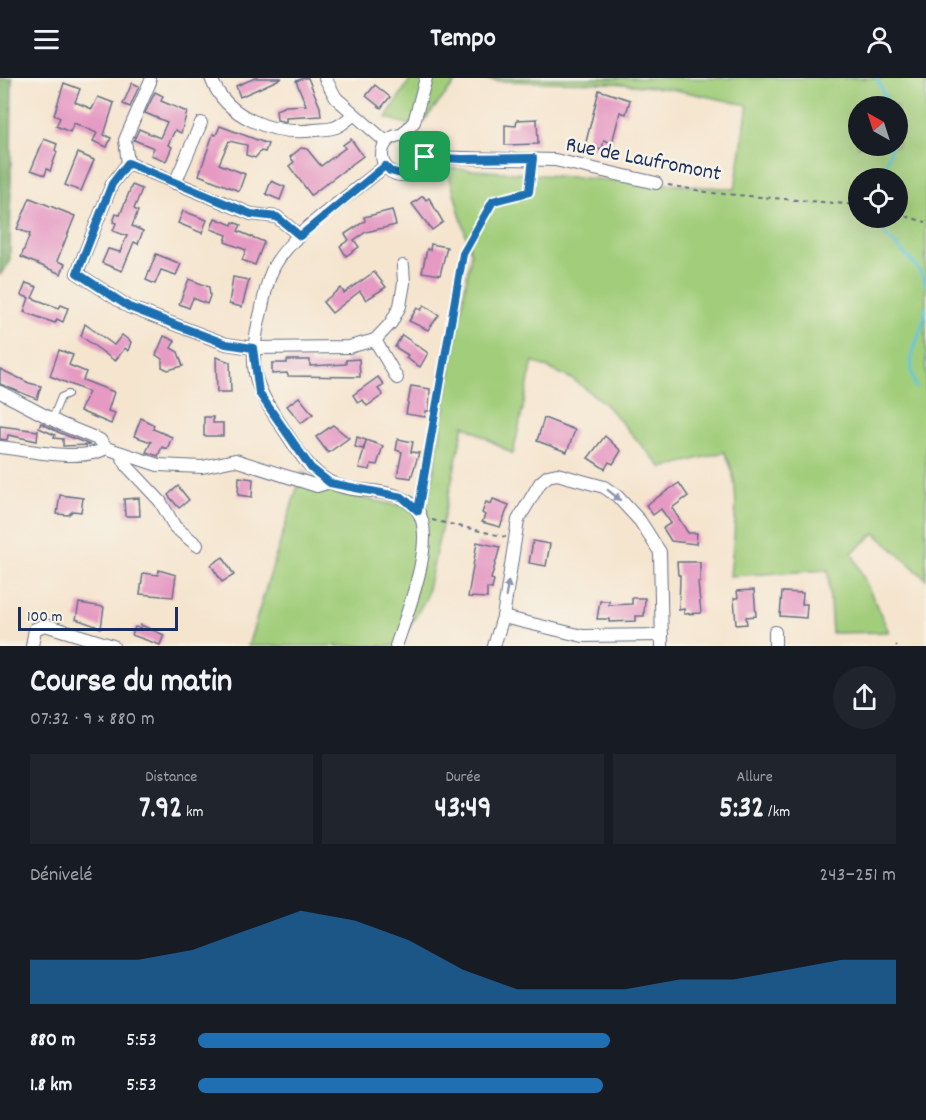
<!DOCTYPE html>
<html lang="fr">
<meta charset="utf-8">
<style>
:root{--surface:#171b24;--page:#20242c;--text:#f1f3f6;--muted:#9ea1a6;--accent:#1f6fb2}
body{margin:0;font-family:Dekko,sans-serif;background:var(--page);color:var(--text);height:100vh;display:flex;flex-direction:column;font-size:22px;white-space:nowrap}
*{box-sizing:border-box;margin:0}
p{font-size:20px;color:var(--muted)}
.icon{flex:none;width:33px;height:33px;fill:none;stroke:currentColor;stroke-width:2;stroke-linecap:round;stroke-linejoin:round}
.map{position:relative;height:568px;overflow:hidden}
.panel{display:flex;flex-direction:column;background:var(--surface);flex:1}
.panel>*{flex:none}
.needle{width:39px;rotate:321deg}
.tools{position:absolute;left:848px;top:18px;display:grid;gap:12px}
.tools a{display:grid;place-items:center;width:60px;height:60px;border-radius:50%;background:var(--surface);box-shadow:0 6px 24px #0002;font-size:30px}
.scale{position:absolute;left:18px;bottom:15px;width:160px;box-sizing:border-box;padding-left:6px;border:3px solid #1b2f5e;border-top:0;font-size:16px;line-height:21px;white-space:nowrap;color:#1b2f5e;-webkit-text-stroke:4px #f7f3e8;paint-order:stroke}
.pin{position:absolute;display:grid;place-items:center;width:51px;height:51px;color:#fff;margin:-26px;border-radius:12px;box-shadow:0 3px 9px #0006}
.round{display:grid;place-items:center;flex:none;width:63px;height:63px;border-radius:32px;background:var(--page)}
.head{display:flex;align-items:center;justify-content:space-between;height:102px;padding:0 30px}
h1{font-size:33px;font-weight:700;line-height:45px}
.figures{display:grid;grid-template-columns:repeat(3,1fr);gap:9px;height:102px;padding:6px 30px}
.figures div{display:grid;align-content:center;border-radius:0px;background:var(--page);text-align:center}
.figures b{font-size:30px;font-weight:700}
.figures small{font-size:16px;font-weight:400}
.figures p{font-size:16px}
.chart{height:168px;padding:12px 30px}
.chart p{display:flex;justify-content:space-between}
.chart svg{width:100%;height:108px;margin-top:6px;fill:var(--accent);opacity:.7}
ul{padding:0 30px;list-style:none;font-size:20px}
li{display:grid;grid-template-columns:96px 72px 1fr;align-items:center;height:45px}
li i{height:15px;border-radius:8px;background:var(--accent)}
header{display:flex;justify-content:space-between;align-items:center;height:78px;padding:0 30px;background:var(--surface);font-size:27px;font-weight:700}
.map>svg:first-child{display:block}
.green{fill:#a2ce7b;stroke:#5e7e6c;stroke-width:1.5;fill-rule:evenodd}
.forest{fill:#81b16b;stroke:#4e7064;stroke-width:1.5}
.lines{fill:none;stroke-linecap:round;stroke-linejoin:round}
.stream{stroke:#61c6de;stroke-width:3}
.building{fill:#e599c3}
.lane-casing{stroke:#676f86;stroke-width:8}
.street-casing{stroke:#676f86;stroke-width:14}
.path{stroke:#676f86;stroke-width:2;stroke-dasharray:4.5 4.5;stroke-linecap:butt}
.lane{stroke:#fff;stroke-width:6}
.street{stroke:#fff;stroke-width:12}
.oneway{fill:#8d97ae}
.route-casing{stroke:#fff;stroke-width:12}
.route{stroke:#1f6fb2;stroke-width:8}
.labels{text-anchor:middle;stroke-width:5;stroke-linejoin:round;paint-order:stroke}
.street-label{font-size:22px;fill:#1b2f5e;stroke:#f7f3e8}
</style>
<header><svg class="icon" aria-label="menu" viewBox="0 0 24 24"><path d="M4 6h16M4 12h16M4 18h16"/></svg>Tempo<svg class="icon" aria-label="person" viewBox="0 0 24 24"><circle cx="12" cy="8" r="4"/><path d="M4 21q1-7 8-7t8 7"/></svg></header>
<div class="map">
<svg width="926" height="568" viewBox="0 0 926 568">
<rect width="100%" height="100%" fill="#f7f3e8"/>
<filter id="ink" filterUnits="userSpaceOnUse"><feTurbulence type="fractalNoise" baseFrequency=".0167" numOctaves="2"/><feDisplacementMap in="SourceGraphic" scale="12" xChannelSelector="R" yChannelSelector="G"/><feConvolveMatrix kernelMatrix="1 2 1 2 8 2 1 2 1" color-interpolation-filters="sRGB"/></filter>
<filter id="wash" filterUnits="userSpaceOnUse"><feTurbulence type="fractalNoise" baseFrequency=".008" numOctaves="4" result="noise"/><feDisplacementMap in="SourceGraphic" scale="24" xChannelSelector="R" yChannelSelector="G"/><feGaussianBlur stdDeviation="1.35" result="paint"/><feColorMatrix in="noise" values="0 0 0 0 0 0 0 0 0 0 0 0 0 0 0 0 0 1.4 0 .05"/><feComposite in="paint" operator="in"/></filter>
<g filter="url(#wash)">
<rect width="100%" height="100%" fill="#f5e5cf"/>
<!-- green -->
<g class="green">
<polygon points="411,0 459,0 419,49 386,40"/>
<path d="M479,0H926V501L875,455L852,475L889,554L832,555L828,492L730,498C733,462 744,405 724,374L662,390L604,325L574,302L533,283L513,376L464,347L426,520L399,568H248L302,394L335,415L427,433L471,175L447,90L735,111L748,27L671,11L614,5L498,3ZM858,28H897V68H858ZM858,100H897V140H858Z"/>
</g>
<!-- forest -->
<polygon class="forest" points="0,0 12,0 10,184 0,197"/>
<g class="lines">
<!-- stream -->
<g class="stream">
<polyline points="877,0 889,28"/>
<polyline points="882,100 891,68"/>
<path d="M872,140C886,165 917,178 926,207"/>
<path d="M916,310C903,276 921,263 926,231"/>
</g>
</g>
<g id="blocks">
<!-- building -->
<g class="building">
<polygon points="255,0 282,0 240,19 236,8"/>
<polygon points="304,0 308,0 320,29 321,38 286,40 286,44 277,42 276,32 286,28 306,27 296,3"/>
<polygon points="64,5 80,11 75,24 92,31 98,19 114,25 104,57 111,60 107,69 93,63 97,55 74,45 70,54 56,48 60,40 54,37"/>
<polygon points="132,5 139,8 130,29 123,26"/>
<polygon points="375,7 390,19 381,30 366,18"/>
<polygon points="599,12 630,22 626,36 620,34 612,65 604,62 602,72 585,68"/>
<polygon points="155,14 163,18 161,23 187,34 181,55 175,52 168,67 172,69 166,83 151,77 154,70 134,62 139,51 160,60 167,44 145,35"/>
<polygon points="537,41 538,66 505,67 505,47 516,48 517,42"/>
<polygon points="220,48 268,66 265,74 261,73 255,80 246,77 247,67 229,63 219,86 245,96 239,113 199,97 213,56 216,57"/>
<polygon points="44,61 57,66 55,72 57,74 50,93 47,91 45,97 31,92"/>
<polygon points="351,61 363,78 311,117 289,88 294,84 290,79 301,70 307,71 321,88 345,70 343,67"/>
<polygon points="78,75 94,82 81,113 65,107"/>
<polygon points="271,103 285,109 280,122 266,116"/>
<polygon points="132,107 142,111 134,131 138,133 132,148 143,153 138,166 134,164 122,193 102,185 108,171 120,174 127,158 113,153 116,145 113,144 116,136 120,137"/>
<polygon points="423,118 426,122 429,120 443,144 432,152 412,126"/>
<polygon points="30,120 75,138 57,183 65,186 61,196 21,179 30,156 17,151"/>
<polygon points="392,132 396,147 366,154 354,162 359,169 346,178 340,168 349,162 345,156 365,143 364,139"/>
<polygon points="183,133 207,142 202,155 178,145"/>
<polygon points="215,140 232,147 233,144 241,147 238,153 264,164 255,187 242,182 246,172 225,164 227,157 211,151"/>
<polygon points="431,166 447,169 440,197 422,194 427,171 430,172"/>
<polygon points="156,176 181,186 176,197 161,192 155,206 146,202"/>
<polygon points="374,194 386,209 366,222 360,213 332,235 323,224 341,210 344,215"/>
<polygon points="233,199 249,202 242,229 229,226"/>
<polygon points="189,201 209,209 210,218 207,226 193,220 189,230 179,226"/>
<polygon points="26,205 37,209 32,220 59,230 61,227 68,230 63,244 57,241 55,245 24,234 29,220 21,217"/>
<polygon points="424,227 439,237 428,252 409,243 417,230 421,232"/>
<polygon points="85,246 114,267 122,257 131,264 128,273 125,270 115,283 81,258"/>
<polygon points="402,257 428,275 420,289 406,280 408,277 395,269"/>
<polygon points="164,258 175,263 171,270 178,274 183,288 168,292 162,289 162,281 156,277"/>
<polygon points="59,272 73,277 69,287 86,294 83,302 114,314 108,333 115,335 111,346 80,333 89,314 50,298"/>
<polygon points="216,279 230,284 231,314 217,314"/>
<polygon points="359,281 360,299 288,298 287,295 272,296 272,285 287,285 287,282 310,282 310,288 346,286 346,282"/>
<polygon points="0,291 29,305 41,308 37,321 0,306"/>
<polygon points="378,299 384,307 378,311 383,317 367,328 363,322 358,325 353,317"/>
<polygon points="411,308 430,311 429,333 426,333 425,339 406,336"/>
<polygon points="299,319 313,336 301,345 287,328"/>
<polygon points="204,339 213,339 213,345 223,345 223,358 204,358"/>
<polygon points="141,340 154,347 153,351 172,359 167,371 162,369 158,378 146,374 151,364 134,358"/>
<polygon points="544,340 575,352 567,374 537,363"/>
<polygon points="41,345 58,354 90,367 63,368 63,361 54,360 55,357 39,350"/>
<polygon points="333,347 349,360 328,375 316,359"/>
<polygon points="0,348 38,353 37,363 8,357 7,362 0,361"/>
<polygon points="605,358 621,373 613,386 609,384 605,391 588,380"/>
<polygon points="357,359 383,368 377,387 371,386 370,392 359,390 366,363 363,371 355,369"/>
<polygon points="398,361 413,364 411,374 419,375 411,400 397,398 402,374 396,372"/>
<polygon points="239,399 253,401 252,419 238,417"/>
<polygon points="679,405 688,418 672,430 688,455 697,455 696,466 671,463 663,450 671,445 661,431 653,437 646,427"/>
<polygon points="178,408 189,422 179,430 168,417"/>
<polygon points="60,417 83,420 81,434 73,433 68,437 57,436"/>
<polygon points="139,420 140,438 125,438 124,421"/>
<polygon points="493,421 509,427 500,449 482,444 485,437 482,435 486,424 491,426"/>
<polygon points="533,463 550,466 546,488 529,485"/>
<polygon points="477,464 500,469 491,501 494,502 492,511 487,510 487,520 468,519"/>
<polygon points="223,479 234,497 222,504 211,487"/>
<polygon points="677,484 700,484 700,504 698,504 701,535 684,536 684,531 679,532 680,497 678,497"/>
<polygon points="159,492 176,497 173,519 140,516 143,495 158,497"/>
<polygon points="754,512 756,538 746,539 747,546 736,547 734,520 738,520 737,513"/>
<polygon points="782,514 803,515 802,526 807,526 806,540 780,538"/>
<polygon points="632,520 645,520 644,538 636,538 636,543 609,544 609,541 597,541 600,523 609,523 609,527 632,526"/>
<polygon points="79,525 104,529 101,550 76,541"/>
<polygon points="141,547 164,557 160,567 132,557 135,549 140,550"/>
</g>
</g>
</g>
<g filter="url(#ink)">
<use href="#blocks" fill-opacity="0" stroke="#676f86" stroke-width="1.5"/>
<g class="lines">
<!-- lane casing -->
<g class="lane-casing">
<polyline id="lane" points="52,341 61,319 68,316"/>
</g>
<!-- street casing -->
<g class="street-casing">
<g id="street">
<path d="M211,0C226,40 275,58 315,52C323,51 332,52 338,48C344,45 348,41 353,37"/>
<polyline points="325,0 336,20 386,64"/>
<polyline points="150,4 125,62 128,85 112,106 77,195 129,229 226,266 253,270 349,269 375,262 391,245 400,228 404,205 403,188"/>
<polyline points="403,56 414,44 426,0"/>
<circle cx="402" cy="77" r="20"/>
<polyline points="422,79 555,82 656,105"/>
<polyline points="128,85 251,136 277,139 300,158"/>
<path d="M385,88C352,117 299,148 276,185C266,202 264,223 259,242C249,288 252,305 279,344C293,365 306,390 328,403C355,419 396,405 417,432C438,459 406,538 396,568"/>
<polyline points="175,105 201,45"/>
<polyline points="375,262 397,300"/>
<polyline points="0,314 61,346 100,362 106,370 158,387 202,389 235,382 317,408 330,404"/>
<path d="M0,369C28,372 82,385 106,370"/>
<polyline points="120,375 128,389 160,423 175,449 197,467"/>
<polyline points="503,539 583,558 662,557"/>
<polyline points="775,554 775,568"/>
<polyline points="32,568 35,551 45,547 113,568"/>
<polyline points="494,568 503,539 518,442 540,405 548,398 557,396 604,409 617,418 640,443 660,474 662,568"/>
</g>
</g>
<!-- path -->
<g class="path">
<polyline points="668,107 712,115 858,127"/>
<polyline points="897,136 926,144"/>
<polyline points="420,421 463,176 493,123 529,114 532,92"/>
<polyline points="432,442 506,459"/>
<polyline points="896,567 897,568"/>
</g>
<!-- lane -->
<use href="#lane" class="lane"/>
<!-- street -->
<use href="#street" class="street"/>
</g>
<!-- one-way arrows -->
<defs><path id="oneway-solid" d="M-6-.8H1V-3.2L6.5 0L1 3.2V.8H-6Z" transform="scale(1.5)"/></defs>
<g class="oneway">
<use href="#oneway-solid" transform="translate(614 417) rotate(39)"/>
<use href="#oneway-solid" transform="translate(507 511) rotate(-81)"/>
</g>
</g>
<g class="lines" filter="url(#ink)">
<!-- route casing -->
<g class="route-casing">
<polygon id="route" points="422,79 462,81 533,80 529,114 493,123 463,176 418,433 402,419 330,405 311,390 259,315 253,270 226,266 129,229 77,195 112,106 128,85 251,136 277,139 300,158 385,88 390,93 405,97 418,90"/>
</g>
<!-- route -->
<use href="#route" class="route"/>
</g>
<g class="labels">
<!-- street labels -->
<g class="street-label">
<text transform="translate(644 79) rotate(11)" y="8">Rue de Laufromont</text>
</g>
</g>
</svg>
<div class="tools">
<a><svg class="needle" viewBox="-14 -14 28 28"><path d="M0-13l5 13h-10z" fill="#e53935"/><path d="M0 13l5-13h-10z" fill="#9ea1a6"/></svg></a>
<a><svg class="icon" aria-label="locate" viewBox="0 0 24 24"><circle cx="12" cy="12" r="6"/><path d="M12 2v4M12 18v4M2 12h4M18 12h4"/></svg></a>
</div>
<div class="scale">100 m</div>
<div class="pin" style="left:425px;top:79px;background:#1e9e55"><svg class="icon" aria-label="arrive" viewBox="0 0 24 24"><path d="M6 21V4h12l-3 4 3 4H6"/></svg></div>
</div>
<section class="panel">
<div class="head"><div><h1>Course du matin</h1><p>07:32 · 9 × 880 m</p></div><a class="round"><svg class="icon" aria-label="share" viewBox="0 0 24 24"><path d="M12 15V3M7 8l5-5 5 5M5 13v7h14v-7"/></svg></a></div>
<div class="figures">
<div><p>Distance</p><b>7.92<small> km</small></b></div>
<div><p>Durée</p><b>43:49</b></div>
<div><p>Allure</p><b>5:32<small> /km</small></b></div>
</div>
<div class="chart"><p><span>Dénivelé</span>243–251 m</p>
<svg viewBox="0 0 160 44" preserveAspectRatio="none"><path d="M0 44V26L10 26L20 26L30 22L40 14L50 6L60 10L70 18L80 30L90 38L100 38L110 38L120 34L130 34L140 30L150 26L160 26V44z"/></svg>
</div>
<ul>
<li><b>880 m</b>5:53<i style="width:59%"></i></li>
<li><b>1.8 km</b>5:53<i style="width:58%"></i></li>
</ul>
</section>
